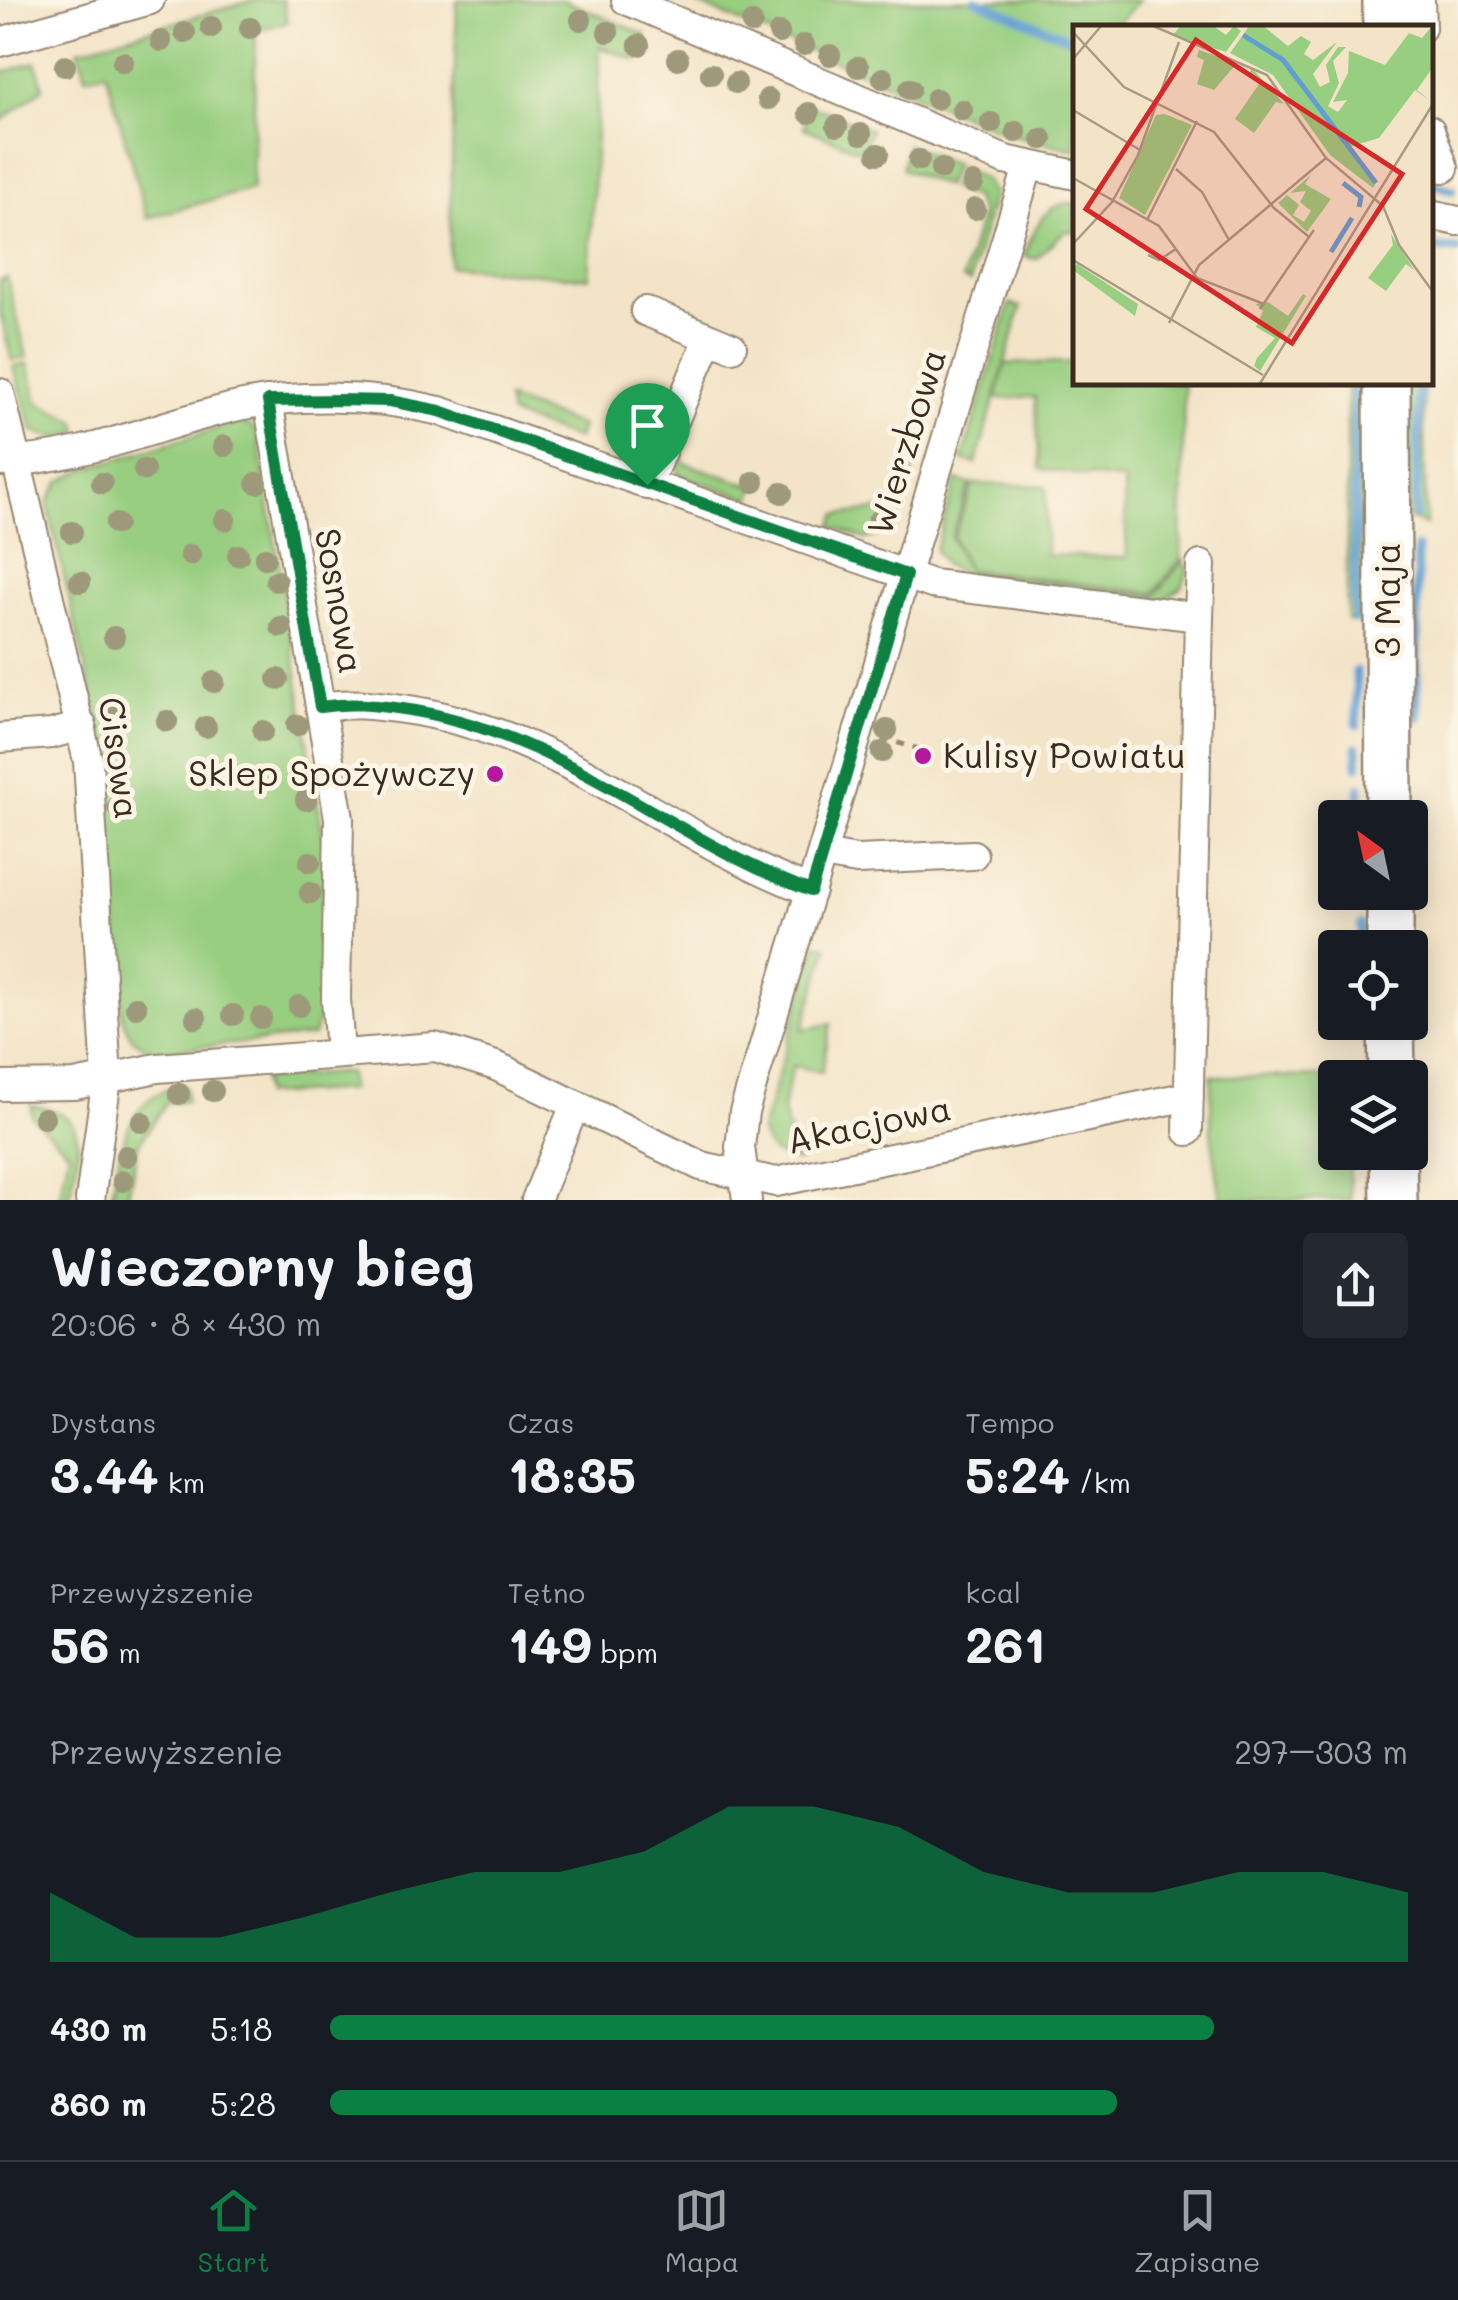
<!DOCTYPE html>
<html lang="pl">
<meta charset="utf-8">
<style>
:root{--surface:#171b24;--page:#242831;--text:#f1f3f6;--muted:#9ea1a6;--line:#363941;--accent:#0b8043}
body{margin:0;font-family:Mali,sans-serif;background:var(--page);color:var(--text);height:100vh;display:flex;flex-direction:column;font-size:38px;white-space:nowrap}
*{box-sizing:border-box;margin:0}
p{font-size:32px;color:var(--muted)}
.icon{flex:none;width:55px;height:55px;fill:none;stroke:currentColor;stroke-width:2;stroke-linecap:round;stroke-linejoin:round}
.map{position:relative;height:1200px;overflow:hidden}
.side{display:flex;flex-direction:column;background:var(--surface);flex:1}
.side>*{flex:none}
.needle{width:65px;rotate:327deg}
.tools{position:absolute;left:1318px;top:800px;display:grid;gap:20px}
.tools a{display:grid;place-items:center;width:110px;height:110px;border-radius:10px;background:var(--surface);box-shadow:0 5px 25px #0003;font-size:50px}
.pin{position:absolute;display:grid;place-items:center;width:85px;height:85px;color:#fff;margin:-102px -42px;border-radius:50% 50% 50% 0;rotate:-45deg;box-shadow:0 0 10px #0007}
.pin .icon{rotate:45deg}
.round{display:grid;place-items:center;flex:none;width:105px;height:105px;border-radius:10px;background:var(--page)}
.headline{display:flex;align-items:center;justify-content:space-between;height:170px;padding:0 50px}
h1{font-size:55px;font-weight:800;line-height:75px}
.figures{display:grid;grid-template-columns:repeat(3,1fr);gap:15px;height:170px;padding:10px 50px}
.figures div{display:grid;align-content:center}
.figures b{font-size:50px;font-weight:800}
.figures small{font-size:28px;font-weight:400}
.figures p{font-size:28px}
.chart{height:280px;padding:20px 50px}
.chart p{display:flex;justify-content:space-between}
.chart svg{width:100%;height:180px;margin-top:10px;fill:var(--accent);opacity:.7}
ul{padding:0 50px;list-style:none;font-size:32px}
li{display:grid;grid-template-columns:160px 120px 1fr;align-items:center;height:75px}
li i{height:25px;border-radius:12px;background:var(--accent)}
.tabs{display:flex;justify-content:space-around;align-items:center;height:140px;border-top:2px solid var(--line);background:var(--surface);font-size:28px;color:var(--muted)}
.tabs a{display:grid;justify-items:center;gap:5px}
.tabs .current{color:var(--accent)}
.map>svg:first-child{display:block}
.green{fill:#98ce80;stroke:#6a7c4f;stroke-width:2.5}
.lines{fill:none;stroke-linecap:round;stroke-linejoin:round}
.stream{stroke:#619fd3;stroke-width:9}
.street-casing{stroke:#978773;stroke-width:32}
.primary-casing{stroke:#978773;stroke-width:50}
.path{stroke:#978773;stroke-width:5;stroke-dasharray:8 8;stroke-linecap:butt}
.street{stroke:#fff;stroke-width:28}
.primary{stroke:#fff;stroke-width:45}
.tree{fill:#9d997a}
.route-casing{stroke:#fff;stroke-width:20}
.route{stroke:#0b8043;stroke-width:12}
.poi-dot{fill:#b5179e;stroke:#fcf5e5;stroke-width:4}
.labels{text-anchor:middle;stroke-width:10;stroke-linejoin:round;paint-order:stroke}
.street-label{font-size:35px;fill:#3b2a1e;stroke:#fcf5e5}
.poi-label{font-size:35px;fill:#3b2a1e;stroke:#fcf5e5;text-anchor:start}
.inset-river{fill:none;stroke:#619fd3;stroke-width:5}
.inset-road{fill:none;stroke:#a99a84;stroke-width:2.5}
.view{fill:#d62828;fill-opacity:0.15;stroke:#d62828;stroke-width:5}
.inset-edge{fill:none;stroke:#3b2a1e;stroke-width:5}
</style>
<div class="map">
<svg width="1458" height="1200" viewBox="0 0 1458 1200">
<rect width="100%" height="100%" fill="#fcf5e5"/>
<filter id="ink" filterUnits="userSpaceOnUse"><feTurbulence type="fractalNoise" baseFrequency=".01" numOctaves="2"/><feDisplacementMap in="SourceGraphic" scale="20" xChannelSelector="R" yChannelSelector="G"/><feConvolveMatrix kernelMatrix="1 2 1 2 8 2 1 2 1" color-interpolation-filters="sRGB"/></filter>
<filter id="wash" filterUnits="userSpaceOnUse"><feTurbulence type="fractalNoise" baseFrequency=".0048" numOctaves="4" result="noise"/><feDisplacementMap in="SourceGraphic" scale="40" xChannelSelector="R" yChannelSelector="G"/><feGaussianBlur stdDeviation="2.25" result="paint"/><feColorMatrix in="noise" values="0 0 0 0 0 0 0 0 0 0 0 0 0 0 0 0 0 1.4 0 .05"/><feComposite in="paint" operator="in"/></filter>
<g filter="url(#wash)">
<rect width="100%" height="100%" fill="#f3e4c8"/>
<!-- green -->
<g class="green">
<polygon points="254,0 283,0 287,22 256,31 252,189 147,218 106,72 86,76 78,50"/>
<polygon points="457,0 563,0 646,35 636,60 600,47 589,278 449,266"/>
<polygon points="688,0 1139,0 1115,27 1076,28 1075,150 1009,134"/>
<polygon points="36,62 43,88 0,122 0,73"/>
<polygon points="808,104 871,130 861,151 804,128"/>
<polygon points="907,145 955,164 945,186 902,169"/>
<polygon points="960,167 985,180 993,194 970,282 963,279 981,213 973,197 951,188"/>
<path d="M1075,203V232L1065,231L1036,259L1024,256C1034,230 1043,202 1075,203Z"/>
<polygon points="7,278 27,357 12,361 0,311 0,280"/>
<polygon points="1010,304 1021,307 976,464 962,460"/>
<polygon points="1075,362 1076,382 1184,383 1181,559 1154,593 968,569 953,537 973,484 1046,486 1046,555 1127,558 1124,481 1040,469 1035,397 996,399 1005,364"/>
<polygon points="28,363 38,402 76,421 79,432 54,438 32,430 14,367"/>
<polygon points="1347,383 1361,386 1362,621 1347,621"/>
<polygon points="1403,383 1427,383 1423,394 1426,525 1409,519"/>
<polygon points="507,399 581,426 577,439 510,415"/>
<path d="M238,422L251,426L258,436L325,847L324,1004L313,1036L159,1051C137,1047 129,1038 122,1017L105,753L47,503L61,481L88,468Z"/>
<polygon points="679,443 684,463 756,487 751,499 680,475 675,460 669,457"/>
<polygon points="913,445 920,447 895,529 865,539 832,527 837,515 894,508"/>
<polygon points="956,480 970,484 951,537 967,571 1155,596 1184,559 1184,566 1189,568 1182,587 1163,600 968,576 945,565 935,550"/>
<path d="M817,944L828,947L803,1029L831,1024L822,1072L793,1066L782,1109L799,1161C779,1159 767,1152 761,1132Z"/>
<polygon points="349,1072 350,1090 264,1095 262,1079"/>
<polygon points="1211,1076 1347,1077 1335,1078 1335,1152 1349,1153 1350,1200 1221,1200 1211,1132"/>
<path d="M185,1086L186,1101L167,1102L138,1145L127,1200H111C119,1154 126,1090 185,1086Z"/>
<path d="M31,1106C95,1111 78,1155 69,1200H59L69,1152L32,1117Z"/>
</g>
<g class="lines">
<!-- stream -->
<g class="stream">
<polyline points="976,0 1076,41"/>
<polyline points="1430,183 1452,190"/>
<polyline points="1430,248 1458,250"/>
<polyline points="1354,384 1355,620"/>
<polyline points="1416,516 1419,382"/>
<polyline points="1417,548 1417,718"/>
<polyline points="1356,671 1357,725"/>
<polyline points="1357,747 1358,766"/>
<polyline points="1360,787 1360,794"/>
<polyline points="1360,801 1360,818"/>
<polyline points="1361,892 1362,896"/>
<polyline points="1361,948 1361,925"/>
</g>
</g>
</g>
<g filter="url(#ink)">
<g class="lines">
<!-- street casing -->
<g class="street-casing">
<g id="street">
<polyline points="626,0 1005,160 1076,175"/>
<polyline points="1420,0 1421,28"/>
<polyline points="0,42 150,0"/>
<polyline points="1430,130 1444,168"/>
<polyline points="1430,215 1458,221"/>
<polyline points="645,311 732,347"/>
<polyline points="0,393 88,761 107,1078 90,1200"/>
<polyline points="268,401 339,818 336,999 340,1052"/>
<path d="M0,462C76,460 145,430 218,411C287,392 371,394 440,411L932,584L1199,617L1201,565"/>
<polyline points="647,485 709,338"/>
<path d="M320,707C348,702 375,705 403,709C557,730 670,838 811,891"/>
<polyline points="0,738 51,734 82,726"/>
<polyline points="822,854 857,860 973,855"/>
<polyline points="0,1086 75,1085 157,1068 435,1047 496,1066 701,1166 776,1182 1189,1096"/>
<polyline points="1188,1131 1199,617"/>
<polyline points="536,1200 575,1105"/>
<polyline points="747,1200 740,1147 744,1112 1028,167"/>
</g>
</g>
<!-- primary casing -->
<g class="primary-casing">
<g id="primary">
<polyline points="1386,0 1386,28"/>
<polyline points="1387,382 1389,818"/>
<polyline points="1390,892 1390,948"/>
<polyline points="1391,1022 1392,1078"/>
<polyline points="1393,1152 1394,1200"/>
</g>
</g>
<!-- path -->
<polyline class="path" points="882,738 922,750"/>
<!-- street -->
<use href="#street" class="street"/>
<!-- primary -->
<use href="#primary" class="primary"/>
</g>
<!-- trees -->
<g class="tree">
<circle cx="581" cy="20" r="11"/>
<circle cx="752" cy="23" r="11"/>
<circle cx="211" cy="27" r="11"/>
<circle cx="250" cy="28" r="11"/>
<circle cx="608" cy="32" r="11"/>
<circle cx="185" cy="33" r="11"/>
<circle cx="779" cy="33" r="11"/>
<circle cx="161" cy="41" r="11"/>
<circle cx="639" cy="45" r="11"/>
<circle cx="804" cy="45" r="11"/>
<circle cx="830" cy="55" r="11"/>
<circle cx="678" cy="59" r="11"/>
<circle cx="123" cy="62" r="11"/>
<circle cx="65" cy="66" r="11"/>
<circle cx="858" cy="67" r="11"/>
<circle cx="711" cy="74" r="11"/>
<circle cx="883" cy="78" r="11"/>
<circle cx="736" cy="83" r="11"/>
<circle cx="910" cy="89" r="11"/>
<circle cx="768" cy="99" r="11"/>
<circle cx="936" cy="99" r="11"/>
<circle cx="962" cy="110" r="11"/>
<circle cx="809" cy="113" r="11"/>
<circle cx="991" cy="123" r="11"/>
<circle cx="837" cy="126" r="11"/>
<circle cx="1016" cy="132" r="11"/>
<circle cx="861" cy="134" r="11"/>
<circle cx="1042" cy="139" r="11"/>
<circle cx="878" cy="154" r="11"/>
<circle cx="919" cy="160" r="11"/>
<circle cx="941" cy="169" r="11"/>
<circle cx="973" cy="183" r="11"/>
<circle cx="975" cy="209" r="11"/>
<circle cx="224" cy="446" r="11"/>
<circle cx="144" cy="470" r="11"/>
<circle cx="754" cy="482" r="11"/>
<circle cx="102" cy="483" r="11"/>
<circle cx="257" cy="483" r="11"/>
<circle cx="782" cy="493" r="11"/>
<circle cx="225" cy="520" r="11"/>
<circle cx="878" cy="521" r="11"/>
<circle cx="116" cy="524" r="11"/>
<circle cx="72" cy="532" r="11"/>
<circle cx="190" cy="555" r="11"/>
<circle cx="238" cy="555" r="11"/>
<circle cx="265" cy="558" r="11"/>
<circle cx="276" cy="581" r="11"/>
<circle cx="80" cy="582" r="11"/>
<circle cx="281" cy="627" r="11"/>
<circle cx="114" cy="637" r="11"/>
<circle cx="278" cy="679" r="11"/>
<circle cx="214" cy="682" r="11"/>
<circle cx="116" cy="715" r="11"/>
<circle cx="167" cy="721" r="11"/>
<circle cx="297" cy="725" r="11"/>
<circle cx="206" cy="727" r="11"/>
<circle cx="887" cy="730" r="11"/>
<circle cx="263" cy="731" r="11"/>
<circle cx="882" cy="752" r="11"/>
<circle cx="304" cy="770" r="11"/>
<circle cx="306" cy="800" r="11"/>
<circle cx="118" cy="807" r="11"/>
<circle cx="310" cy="862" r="11"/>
<circle cx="310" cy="893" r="11"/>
<circle cx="299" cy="1006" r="11"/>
<circle cx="136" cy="1007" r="11"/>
<circle cx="233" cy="1015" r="11"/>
<circle cx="196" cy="1018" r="11"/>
<circle cx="261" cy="1018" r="11"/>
<circle cx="213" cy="1091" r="11"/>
<circle cx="179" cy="1094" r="11"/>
<circle cx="44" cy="1118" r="11"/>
<circle cx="142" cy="1122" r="11"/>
<circle cx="126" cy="1156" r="11"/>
<circle cx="123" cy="1181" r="11"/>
</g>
</g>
<g class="lines" filter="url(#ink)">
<!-- route casing -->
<g class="route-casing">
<path id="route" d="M340,400L390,401L440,411L906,575L811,891C670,839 557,730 403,709C375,705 348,702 320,707L268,401Z"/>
</g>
<!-- route -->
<use href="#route" class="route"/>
</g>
<!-- markers -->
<g class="poi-dot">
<circle cx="923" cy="756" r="10"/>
<circle cx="495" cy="774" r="10"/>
</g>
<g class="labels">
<!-- street labels -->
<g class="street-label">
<text transform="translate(907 442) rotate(-73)" y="12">Wierzbowa</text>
<text transform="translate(1388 600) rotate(-90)" y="12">3 Maja</text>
<text transform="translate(339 601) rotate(80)" y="12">Sosnowa</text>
<text transform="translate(119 758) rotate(82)" y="12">Cisowa</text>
<text transform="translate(869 1125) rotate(-12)" y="12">Akacjowa</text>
</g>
<!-- poi labels -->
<g class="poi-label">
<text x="943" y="768">Kulisy Powiatu</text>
<text x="475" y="786" text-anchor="end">Sklep Spożywczy</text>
</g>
</g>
<!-- overview -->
<g transform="translate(1073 25)">
<rect width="360" height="360" fill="#f3e4c8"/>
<path d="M108,0H139L153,10L161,1L168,6L153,27L100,10ZM177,0H189L215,21L228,11L238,17L231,29L240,35L264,17L240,49L247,62L257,57L253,40L265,22H273L260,36L266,58L255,81L265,87L274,75L260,77L275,48L276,26L312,40L336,8L349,13L360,0V42L344,65L356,75L342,65L306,113L276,122L303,157L300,163L257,130L200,50L157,28ZM126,25L164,38L141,65L124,59L131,35L124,32ZM179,43L211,79L203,77L181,108L162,94L188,56L176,48ZM92,89L119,100L72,190L46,173L83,90ZM238,150L232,159L258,174L234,207L205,178L214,170L226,180L220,190L231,197L238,186L227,177L233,166L217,168ZM318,209L341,245L333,239L313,266L295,253L320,220ZM4,239L65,279L62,291L0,245ZM230,269L233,271L187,346L181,341L184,333L202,313L183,302L190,286L183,279L195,277L215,291Z" fill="#98ce80"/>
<path class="inset-river" d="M170,10L210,35L303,158M270,158L288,172L286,182M258,227L279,193"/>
<path class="inset-road" d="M78,0L194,50L253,133L310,181L326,220L360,267M0,7L51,62L141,107L201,183L236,212L241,205M0,34L29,0M0,85L67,125M103,144L129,167L156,215M0,153L86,201L124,253L191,279M74,195L124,96M0,219L39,177L65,130L106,17M75,230L86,235L103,224M0,235L190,350M187,284L236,212M96,298L126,240L253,133M186,360L360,79"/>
<path class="view" d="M123,15L329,149L219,318L13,184Z"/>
<rect width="360" height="360" class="inset-edge"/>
</g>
</svg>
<div class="tools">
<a><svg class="needle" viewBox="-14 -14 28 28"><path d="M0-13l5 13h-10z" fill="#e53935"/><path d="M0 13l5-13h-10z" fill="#9ea1a6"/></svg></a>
<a><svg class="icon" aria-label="locate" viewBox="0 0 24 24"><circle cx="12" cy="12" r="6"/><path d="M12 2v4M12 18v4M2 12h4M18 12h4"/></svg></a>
<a><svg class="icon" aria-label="layers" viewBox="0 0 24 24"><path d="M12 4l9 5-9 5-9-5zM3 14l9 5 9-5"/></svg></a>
</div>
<div class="pin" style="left:647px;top:485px;background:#1e9e55"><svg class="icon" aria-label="arrive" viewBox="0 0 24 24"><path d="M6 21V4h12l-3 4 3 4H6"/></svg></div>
</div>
<section class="side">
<div class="headline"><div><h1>Wieczorny bieg</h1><p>20:06 · 8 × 430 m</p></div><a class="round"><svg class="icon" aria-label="share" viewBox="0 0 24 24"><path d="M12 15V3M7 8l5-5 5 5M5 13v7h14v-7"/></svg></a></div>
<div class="figures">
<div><p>Dystans</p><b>3.44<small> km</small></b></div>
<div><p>Czas</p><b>18:35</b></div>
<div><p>Tempo</p><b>5:24<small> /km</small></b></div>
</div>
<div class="figures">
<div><p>Przewyższenie</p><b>56<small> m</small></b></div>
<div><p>Tętno</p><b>149<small> bpm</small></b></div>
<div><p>kcal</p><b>261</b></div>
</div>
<div class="chart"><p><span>Przewyższenie</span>297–303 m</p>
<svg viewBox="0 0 160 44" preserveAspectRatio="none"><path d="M0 44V27L10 38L20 38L30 33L40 27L50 22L60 22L70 17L80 6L90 6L100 11L110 22L120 27L130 27L140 22L150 22L160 27V44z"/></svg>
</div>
<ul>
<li><b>430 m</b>5:18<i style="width:82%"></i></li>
<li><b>860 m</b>5:28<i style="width:73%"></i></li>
</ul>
</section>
<nav class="tabs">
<a class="current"><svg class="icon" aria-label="home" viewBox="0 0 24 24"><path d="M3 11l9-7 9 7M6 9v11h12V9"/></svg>Start</a>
<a><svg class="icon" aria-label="map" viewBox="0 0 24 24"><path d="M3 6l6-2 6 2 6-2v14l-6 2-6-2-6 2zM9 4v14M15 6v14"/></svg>Mapa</a>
<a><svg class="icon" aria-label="saved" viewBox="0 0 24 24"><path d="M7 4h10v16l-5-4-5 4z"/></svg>Zapisane</a>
</nav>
